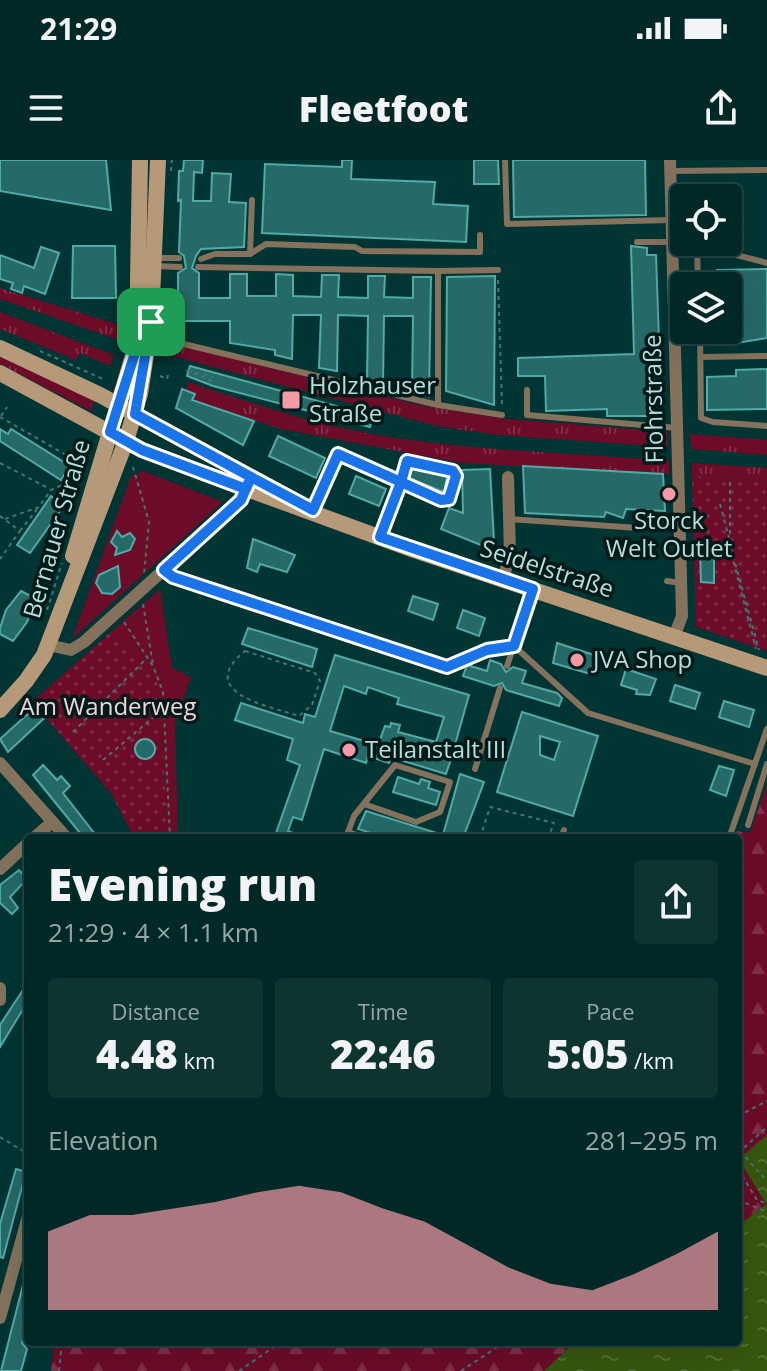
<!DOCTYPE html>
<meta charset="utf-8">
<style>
:root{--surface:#002826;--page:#0e3432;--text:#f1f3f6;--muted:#95a6a7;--line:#224443;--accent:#f49aa6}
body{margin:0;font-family:"Open Sans",sans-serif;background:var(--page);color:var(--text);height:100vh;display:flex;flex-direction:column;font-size:30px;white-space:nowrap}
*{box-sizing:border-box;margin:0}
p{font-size:26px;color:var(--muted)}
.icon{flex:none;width:44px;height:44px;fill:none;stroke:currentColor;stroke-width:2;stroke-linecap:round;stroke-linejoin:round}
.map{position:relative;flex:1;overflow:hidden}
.sheet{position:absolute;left:24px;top:674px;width:718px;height:512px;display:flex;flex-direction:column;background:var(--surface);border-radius:8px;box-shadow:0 8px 32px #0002,0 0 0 2px var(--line)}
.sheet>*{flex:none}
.fabs{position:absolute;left:670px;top:24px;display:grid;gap:16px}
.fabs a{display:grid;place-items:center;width:72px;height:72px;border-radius:8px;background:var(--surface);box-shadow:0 8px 32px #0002,0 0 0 2px var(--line);font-size:40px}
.pin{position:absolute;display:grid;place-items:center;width:68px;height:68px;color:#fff;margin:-34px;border-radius:16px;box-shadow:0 4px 12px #0006}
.round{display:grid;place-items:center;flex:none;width:84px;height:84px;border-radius:8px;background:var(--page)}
.overview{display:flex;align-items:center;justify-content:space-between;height:136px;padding:0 24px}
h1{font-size:44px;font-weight:800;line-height:60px}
.metrics{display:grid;grid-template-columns:repeat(3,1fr);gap:12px;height:136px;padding:8px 24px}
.metrics div{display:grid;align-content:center;border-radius:8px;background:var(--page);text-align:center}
.metrics b{font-size:40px;font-weight:800}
.metrics small{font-size:22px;font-weight:400}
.metrics p{font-size:22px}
.chart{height:224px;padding:16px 24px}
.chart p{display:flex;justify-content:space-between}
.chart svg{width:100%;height:144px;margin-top:8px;fill:var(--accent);opacity:.7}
.status{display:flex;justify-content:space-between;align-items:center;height:56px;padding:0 40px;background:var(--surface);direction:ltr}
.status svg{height:22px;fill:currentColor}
header{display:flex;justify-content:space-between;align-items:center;height:104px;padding:0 24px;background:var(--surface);font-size:36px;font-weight:800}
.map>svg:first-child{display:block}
.grass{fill:url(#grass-tufts)}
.forest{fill:url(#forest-firs)}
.park{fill:#6c0c29}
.garden{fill:url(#garden-dots)}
.water{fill:url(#water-ripples)}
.building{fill:#256a67;stroke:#51aaa6;stroke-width:2;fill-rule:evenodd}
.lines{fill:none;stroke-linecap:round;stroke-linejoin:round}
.path{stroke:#447572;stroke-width:2;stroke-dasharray:4 4;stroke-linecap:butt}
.service{stroke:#84725d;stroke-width:6}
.minor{stroke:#84725d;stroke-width:12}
.secondary{stroke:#b69978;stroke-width:16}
.route-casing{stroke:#fff;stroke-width:16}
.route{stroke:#1a73e8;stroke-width:10}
.poi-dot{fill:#f49aa6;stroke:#001a19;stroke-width:3}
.labels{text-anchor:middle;stroke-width:7;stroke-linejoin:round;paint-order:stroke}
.poi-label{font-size:24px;fill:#b6dfdc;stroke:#001a19;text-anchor:start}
.street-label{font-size:24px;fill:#b6dfdc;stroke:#001a19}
.park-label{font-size:24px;fill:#f1d4d7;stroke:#001a19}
</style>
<div class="status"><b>21:29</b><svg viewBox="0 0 49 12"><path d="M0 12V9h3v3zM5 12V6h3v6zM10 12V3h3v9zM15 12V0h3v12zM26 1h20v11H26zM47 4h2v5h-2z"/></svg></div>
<header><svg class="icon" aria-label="menu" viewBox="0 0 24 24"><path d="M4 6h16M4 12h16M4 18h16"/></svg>Fleetfoot<svg class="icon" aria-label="share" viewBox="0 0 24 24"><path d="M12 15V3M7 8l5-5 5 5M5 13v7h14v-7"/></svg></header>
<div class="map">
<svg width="767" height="1211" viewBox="0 0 767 1211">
<defs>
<pattern id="grass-tufts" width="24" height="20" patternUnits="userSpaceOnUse" patternTransform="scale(2)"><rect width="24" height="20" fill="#6c0c29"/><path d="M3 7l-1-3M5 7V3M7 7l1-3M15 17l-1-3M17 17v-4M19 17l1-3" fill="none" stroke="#7f2f47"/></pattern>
<pattern id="forest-firs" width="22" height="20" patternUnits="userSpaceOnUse" patternTransform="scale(2)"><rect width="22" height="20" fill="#6c0c29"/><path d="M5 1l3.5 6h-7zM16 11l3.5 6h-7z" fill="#7f2f47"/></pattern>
<pattern id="garden-dots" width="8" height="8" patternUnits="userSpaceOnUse" patternTransform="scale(2)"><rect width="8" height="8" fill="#6c0c29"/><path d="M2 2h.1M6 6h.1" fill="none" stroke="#7f2f47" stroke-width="1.8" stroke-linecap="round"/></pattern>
<pattern id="water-ripples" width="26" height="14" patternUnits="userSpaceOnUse" patternTransform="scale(2)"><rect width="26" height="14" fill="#37570f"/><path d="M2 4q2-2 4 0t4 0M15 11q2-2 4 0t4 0" fill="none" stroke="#526f31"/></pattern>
</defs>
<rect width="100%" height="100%" fill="#003533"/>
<!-- grass -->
<g class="grass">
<polygon points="0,128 123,166 119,180 0,139"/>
<polygon points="0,152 114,195 110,206 80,193 76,200 0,169"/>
<polygon points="171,183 424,246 507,259 668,272 668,287 499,275 437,266 168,195"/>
<polygon points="0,196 94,240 91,251 0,204"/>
<path d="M188,222C252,243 316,265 383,276C477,291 574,293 669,301V314L462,303L281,269L192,240L194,234L186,230Z"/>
<polygon points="690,274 767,280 767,295 691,289"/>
<polygon points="692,303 767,308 767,321 692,316"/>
</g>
<!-- forest -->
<g class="forest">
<polygon points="767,624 767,1024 739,999 766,1044 738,1066 738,678 734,678 737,671 750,673"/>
<polygon points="54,1182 575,1182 544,1211 51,1211"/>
</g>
<!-- park -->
<g class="park">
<polygon points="143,311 223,342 72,479 131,316"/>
<polygon points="160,429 172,508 191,517 175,564 178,678 168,678 159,527 112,471"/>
</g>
<!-- garden -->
<g class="garden">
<polygon points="692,316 767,321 767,491 696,467"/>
<polygon points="112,471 142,504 150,507 159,527 168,678 134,678 111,633 32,542"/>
</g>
<!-- water -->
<polygon class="water" points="767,975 767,1211 544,1211 575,1182 738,1182 738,1066 766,1044 739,999"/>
<!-- building -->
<g class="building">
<polygon points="0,0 106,0 111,50 0,31"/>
<polygon points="184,0 203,0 202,13 194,12 193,41 211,41 212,13 231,14 229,42 246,43 244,87 201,89 196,96 192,108 199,113 199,138 230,138 230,114 247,114 247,136 276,136 276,114 293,115 293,136 321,137 322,115 339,115 338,137 368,138 368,116 385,116 384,137 413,138 413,117 431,117 429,237 412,232 413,156 384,156 383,224 367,220 368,156 338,155 337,211 319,208 321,155 293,155 292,199 275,195 275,190 230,183 230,161 180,161 180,154 170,154 173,136 178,137 178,113 186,108 184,96 179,92 181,40 178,41 179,11 183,11"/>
<polygon points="342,0 352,0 351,19 435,22 433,44 468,46 466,82 262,73 265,4 342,7"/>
<polygon points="474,0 498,0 499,24 474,24"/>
<polygon points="513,0 645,0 646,55 514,57"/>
<polygon points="73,86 115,86 116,138 72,138"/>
<polygon points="631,86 647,88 647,95 656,95 659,181 650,181 651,203 658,203 659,243 652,243 652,256 607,256 607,249 546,251 545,216 518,216 518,198 634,194"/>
<polygon points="41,87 59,93 45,134 24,126 22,133 11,129 13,123 0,119 0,95 34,108"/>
<polygon points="767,109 767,178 736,183 736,174 728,174 728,126 717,126 717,110"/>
<polygon points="495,116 494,245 446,231 447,117"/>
<polygon points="190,206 373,256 370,267 213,226 187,216"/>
<polygon points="767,209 767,249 707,250 707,217 736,216 736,210"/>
<polygon points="182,229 195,234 192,240 254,261 243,285 176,248"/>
<polygon points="0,269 8,274 11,269 70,306 61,320 0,281"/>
<polygon points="278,276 325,298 316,318 269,296"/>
<polygon points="414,306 447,316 444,332 408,318"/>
<polygon points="523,306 663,314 665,351 626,349 623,358 606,352 604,357 525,353"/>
<polygon points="490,309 494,381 486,387 441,369 449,348 463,353 462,310"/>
<polygon points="356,316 386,329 379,346 349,334"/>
<polygon points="51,336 63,347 30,393 17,385"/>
<polygon points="117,371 122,377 130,373 135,379 130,390 115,395 117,388 111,382"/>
<polygon points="253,379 295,395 287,412 260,404 257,412 247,408"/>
<polygon points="700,391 714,391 714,423 701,422"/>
<polygon points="118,406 120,427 112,434 102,433 96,423 99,415"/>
<polygon points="21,431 36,439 27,462 13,481 0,474 0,468 6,450"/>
<polygon points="413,436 438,444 433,460 408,451"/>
<polygon points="463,450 485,458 479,476 457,468"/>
<polygon points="248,468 317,489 312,507 242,484"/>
<polygon points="557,483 600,497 594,515 553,503"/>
<path d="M335,495L469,535L451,599L446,614L397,599H390L389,603L368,596L366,603L324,589L302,660L293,657L288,671L305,678H279L280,674L276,673L300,605L287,600L293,579L235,560L241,543L303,563L305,554L315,557ZM344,526L366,534L368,527L399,538L397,544L444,557L436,582L398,572L400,565L391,563L390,567L385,566L378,585L330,571Z"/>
<polygon points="490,500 501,504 506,512 513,507 526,511 522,523 557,533 562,538 559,546 506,530 502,523 494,526 463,516 467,505 487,511"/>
<polygon points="626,509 656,519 650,535 636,534 637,530 621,525"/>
<polygon points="675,525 700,533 695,549 670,541"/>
<polygon points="724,541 754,550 749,567 719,557"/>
<polygon points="48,543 54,549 8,592 0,579 30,552 33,556"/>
<path d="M522,552L598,576L573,656L497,632ZM540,576L560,582L554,600L540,595Z"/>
<circle cx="145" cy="589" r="10"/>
<polygon points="43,605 57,620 61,616 70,626 63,633 98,678 84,678 33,615"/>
<polygon points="719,606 734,610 726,636 710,630"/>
<polygon points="460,614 484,622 463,678 386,678 358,669 366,651 443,675"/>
<polygon points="398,617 419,624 421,619 430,622 428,628 440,632 436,645 393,632"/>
<polygon points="19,710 27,719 10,737 18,748 12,754 0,743 0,725"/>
<polygon points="23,830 28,834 28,841 0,887 0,865"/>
<polygon points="16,1009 26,1012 3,1098 0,1097 0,1064"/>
<polygon points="25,1117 28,1159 22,1183 27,1189 21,1211 1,1211"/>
</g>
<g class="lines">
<!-- path -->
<g class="path">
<polyline points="171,11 172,0"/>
<polyline points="498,120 502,245"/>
<polyline points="40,191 105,220"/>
<polyline points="160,216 167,219 168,215"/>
<polyline points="212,221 185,210 213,217"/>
<polyline points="1,256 7,247"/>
<polyline points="0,257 75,300 86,279"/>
<polyline points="0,303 50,329"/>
<polyline points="133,307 149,362 144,414"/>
<polyline points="730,322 730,388 756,489"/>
<polyline points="720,344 729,378"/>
<polyline points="0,356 20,371 0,399"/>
<polyline points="5,359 39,347 51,330 66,323 77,327"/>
<polyline points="20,371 38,348"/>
<polyline points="731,388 759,490"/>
<polyline points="143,444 153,505"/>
<polyline points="47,450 62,403"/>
<polyline points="124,462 153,506 163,532 170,678"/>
<path d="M245,491L315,513L320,521L312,545L299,556C269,546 194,533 245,491Z"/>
<polyline points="73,572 146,499"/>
<polyline points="103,600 163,549"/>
<polyline points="480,678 490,647 554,663 548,678"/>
<polyline points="738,956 767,941"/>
<polyline points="0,977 28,994"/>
<polyline points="740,991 767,1021"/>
<polyline points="738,993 767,967"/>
<polyline points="738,1009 757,1040 765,1043"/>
<polyline points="738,1040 767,1052"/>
<polyline points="59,1211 62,1182"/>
<polyline points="239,1211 281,1182"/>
<polyline points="461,1211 505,1182"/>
</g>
<!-- service -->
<g class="service">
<polyline points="505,0 507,64 671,60"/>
<polyline points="671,11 767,10"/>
<polyline points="695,36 695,38"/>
<polyline points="672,72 684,71"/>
<polyline points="637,82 672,82"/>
<polyline points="697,82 698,126"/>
<polyline points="250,94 252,40"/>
<polyline points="697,95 729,93 767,103"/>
<polyline points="154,98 179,98"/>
<polyline points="201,99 215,94 250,94 266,84 355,87 362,91 480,92 480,75"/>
<polyline points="155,106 180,107"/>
<polyline points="438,111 498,110"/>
<polyline points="700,170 701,258 713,262 767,266"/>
<polyline points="150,176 438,245 438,111 198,107"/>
<polyline points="701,197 767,196"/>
<polyline points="527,230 527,255 677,268"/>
<polyline points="438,245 502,255"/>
<polygon points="413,300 453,311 456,316 449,339 441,340 401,322 406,304"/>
<polyline points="313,350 338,294 401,322 381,376"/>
<polyline points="509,359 638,368 657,359 679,360"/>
<polyline points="164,410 173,417 447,507 487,490 514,486 588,553 755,604"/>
<polyline points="667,421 681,423"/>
<polyline points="507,506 533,429"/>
<polyline points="475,609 500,528"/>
<polyline points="748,665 767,604"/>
<polyline points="348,672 354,656 395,605 450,622 440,652 416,662 364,644"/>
<polyline points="347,678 348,672 366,678"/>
<polyline points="561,678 564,670"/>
<polyline points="729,678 767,569"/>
</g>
<!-- minor -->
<g class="minor">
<polyline points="670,0 682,456 674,477"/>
<polyline points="503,419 510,395 508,317"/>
<polyline points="48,485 71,490 84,482 241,340 248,324"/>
<polyline points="0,603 67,678"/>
<polyline points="34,678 52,662"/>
<polyline points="0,709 28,683"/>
<polyline points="0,828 0,840"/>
<polyline points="0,1158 28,1056"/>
</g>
<!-- secondary -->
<g class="secondary">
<polyline points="0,188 100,235 279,332"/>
<polyline points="0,213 142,290 201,312 414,390 767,508"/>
<polyline points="73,396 137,182 140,0"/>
<polyline points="0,550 26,521 44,495 126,281 140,234 151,162 158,0"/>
</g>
</g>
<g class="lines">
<!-- route casing -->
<g class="route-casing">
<polyline id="route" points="151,162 135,254 251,317 241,340 164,410 173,417 447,507 487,490 514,486 533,429 380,377 401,322 441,340 449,339 456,316 453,311 407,301 401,322 338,294 313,350 251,317 246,329 142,290 110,272 135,193 139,162 151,162"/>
</g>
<!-- route -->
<use href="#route" class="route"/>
</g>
<!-- markers -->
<g class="poi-dot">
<rect x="281" y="230" width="20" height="20" rx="4"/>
<circle cx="669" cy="334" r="8"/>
<circle cx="577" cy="500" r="8"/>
<circle cx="349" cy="590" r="8"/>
</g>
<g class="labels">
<!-- poi labels -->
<g class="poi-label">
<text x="309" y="234">Holzhauser<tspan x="309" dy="28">Straße</tspan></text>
<text x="669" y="369" text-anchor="middle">Storck<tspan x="669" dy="28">Welt Outlet</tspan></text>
<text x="593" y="508">JVA Shop</text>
<text x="365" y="598">Teilanstalt III</text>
</g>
<!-- street labels -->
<g class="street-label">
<text transform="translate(654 239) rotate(-91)" y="8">Flohrstraße</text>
<text transform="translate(57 369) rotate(-74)" y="8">Bernauer Straße</text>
<text transform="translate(547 409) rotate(18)" y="8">Seidelstraße</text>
</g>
<!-- park labels -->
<g class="park-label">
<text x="108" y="555">Am Wanderweg</text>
</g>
</g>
</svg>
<div class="fabs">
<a><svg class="icon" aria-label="locate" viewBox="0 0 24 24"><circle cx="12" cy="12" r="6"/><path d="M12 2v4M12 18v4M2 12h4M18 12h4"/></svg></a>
<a><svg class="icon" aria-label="layers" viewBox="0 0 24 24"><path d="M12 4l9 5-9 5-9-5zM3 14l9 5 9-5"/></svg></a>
</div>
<div class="pin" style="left:151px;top:162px;background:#1e9e55"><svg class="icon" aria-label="arrive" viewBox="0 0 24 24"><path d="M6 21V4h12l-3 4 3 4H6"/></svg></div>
<section class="sheet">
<div class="overview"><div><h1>Evening run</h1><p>21:29 · 4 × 1.1 km</p></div><a class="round"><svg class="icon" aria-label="share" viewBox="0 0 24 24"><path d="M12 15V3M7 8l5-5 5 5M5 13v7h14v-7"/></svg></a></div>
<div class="metrics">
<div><p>Distance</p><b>4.48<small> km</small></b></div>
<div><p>Time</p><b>22:46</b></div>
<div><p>Pace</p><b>5:05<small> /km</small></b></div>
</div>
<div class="chart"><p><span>Elevation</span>281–295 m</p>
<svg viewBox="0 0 160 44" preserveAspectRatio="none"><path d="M0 44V20L10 15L20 15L30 13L40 11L50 8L60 6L70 8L80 13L90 17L100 24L110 31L120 36L130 38L140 33L150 27L160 20V44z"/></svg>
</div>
</section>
</div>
